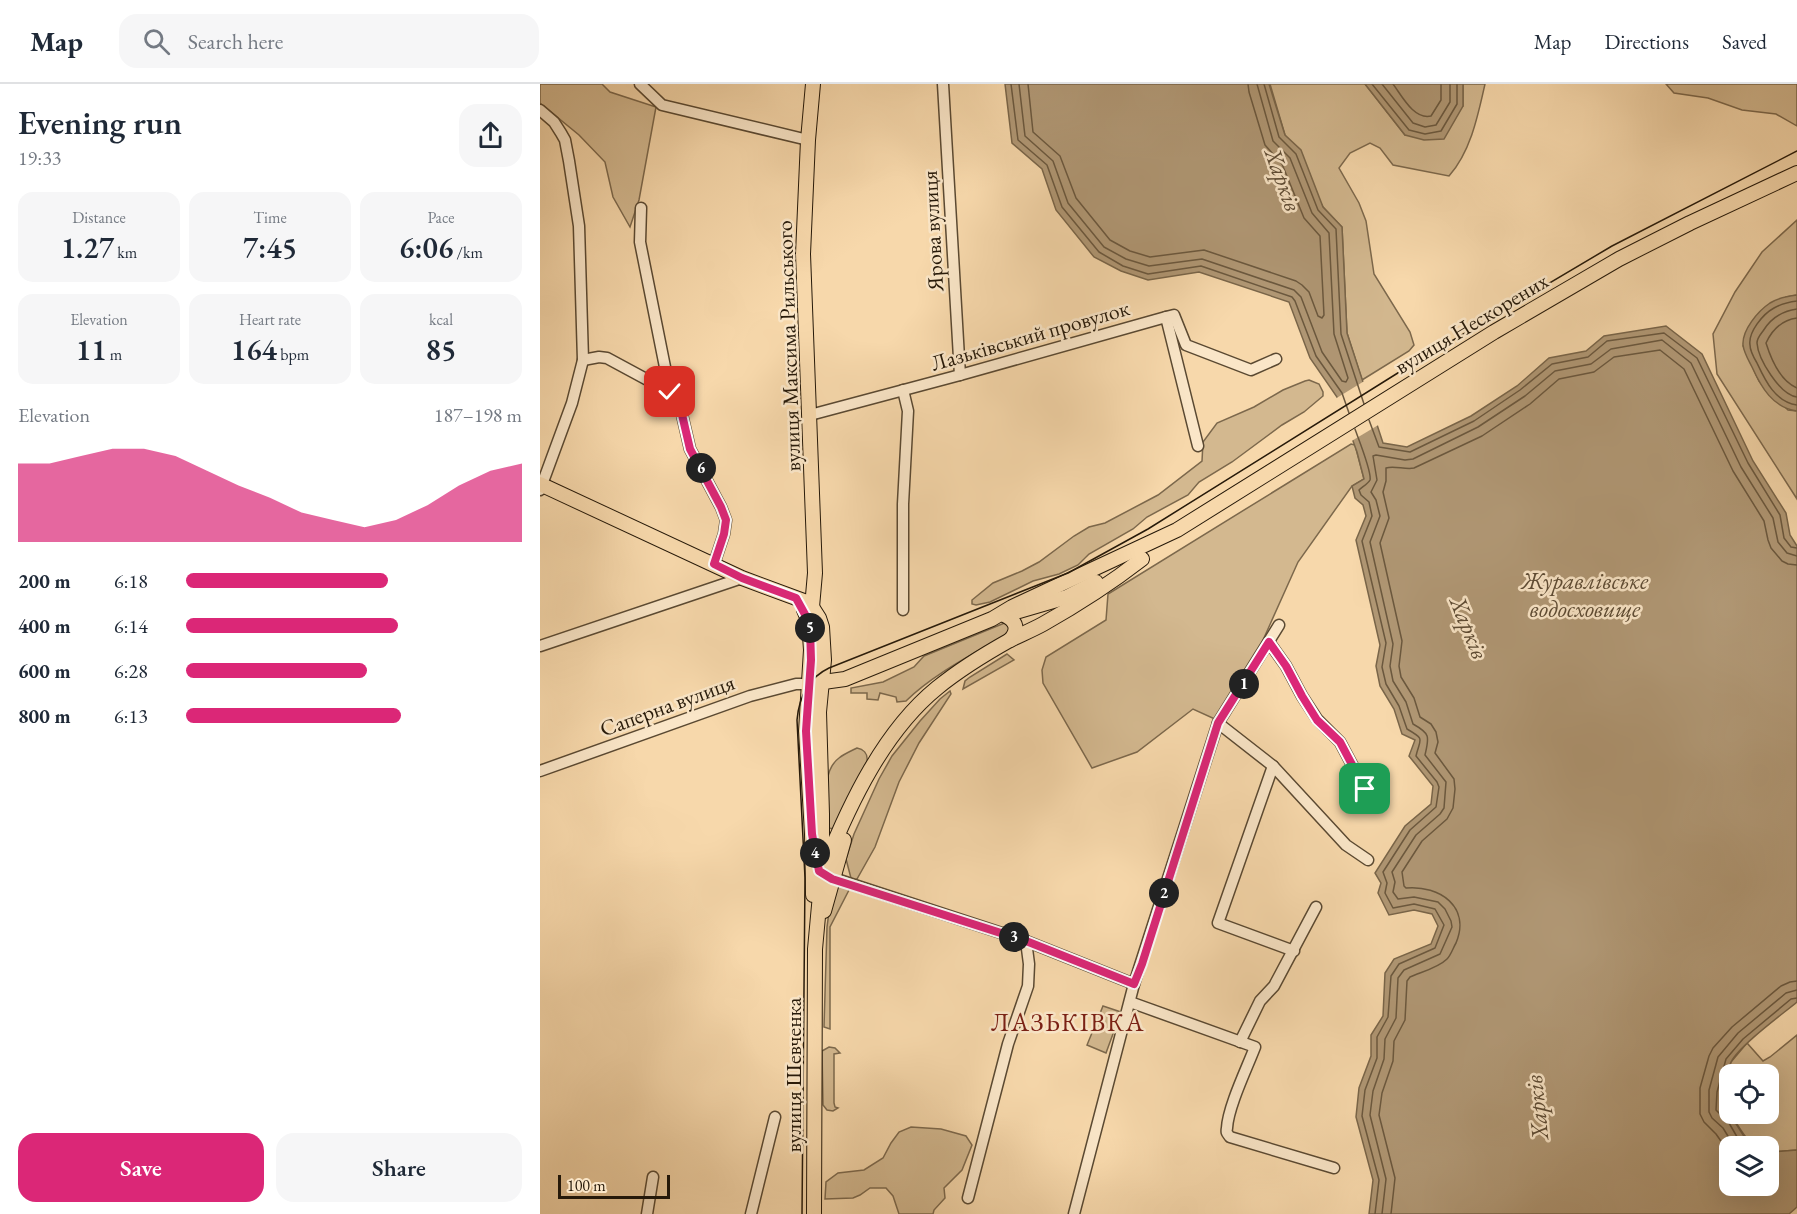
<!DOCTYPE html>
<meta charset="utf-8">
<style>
:root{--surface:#fff;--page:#f6f6f7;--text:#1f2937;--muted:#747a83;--line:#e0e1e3;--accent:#db2777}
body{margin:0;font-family:"EB Garamond",serif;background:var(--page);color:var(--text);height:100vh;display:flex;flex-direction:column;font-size:22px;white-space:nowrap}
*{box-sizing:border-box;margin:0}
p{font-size:20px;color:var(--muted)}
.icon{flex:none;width:33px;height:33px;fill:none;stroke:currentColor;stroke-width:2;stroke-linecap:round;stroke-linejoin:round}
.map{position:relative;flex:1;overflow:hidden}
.details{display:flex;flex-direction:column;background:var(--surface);width:540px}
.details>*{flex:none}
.buttons{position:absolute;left:1179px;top:980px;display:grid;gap:12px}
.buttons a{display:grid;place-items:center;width:60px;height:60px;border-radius:12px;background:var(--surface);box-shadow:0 6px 24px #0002;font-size:30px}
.scale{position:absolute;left:18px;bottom:15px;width:112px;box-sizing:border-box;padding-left:6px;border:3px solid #261909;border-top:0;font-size:16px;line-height:21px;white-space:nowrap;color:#261909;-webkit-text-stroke:4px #fae6c8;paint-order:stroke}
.pin{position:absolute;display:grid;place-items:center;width:51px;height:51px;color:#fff;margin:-26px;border-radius:12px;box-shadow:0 3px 9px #0006}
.km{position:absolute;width:30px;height:30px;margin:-15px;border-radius:50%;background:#222;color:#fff;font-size:16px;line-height:30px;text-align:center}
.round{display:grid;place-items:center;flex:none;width:63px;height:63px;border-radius:18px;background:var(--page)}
.headline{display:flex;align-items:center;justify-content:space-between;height:102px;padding:0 18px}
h1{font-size:33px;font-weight:600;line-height:45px}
.stats{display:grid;grid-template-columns:repeat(3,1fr);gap:9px;height:102px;padding:6px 18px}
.stats div{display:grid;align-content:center;border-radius:15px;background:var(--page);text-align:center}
.stats b{font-size:30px;font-weight:600}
.stats small{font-size:16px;font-weight:400}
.stats p{font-size:16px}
.chart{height:168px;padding:12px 18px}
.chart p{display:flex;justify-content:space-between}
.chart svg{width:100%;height:108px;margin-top:6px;fill:var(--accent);opacity:.7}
.primary-button{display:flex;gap:12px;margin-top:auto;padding:12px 18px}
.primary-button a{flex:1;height:69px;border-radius:18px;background:var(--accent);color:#fff;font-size:24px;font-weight:600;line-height:69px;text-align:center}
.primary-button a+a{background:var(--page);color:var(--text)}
ul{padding:0 18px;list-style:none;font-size:20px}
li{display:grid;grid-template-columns:96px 72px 1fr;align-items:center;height:45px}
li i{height:15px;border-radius:8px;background:var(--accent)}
header{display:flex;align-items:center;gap:36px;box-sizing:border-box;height:84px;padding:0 30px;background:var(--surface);border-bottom:2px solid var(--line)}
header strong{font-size:28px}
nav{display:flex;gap:33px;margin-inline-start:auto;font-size:21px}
.search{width:420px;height:54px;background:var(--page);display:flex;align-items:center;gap:15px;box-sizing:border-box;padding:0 21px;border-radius:18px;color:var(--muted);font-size:22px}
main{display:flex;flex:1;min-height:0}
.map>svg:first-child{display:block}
.green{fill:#d3b88f;stroke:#7c684c;stroke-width:1.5;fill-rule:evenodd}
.water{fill:#b09774;stroke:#796549;stroke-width:1.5}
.pier{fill:#f7d8ab}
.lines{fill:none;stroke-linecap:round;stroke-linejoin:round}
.shore{stroke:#6b583e;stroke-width:1.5}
.minor-casing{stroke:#5a4932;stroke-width:13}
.major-casing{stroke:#261909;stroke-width:16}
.minor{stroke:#fae6c8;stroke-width:10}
.major{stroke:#f7d8ab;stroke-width:14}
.tram{stroke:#261909;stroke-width:1.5}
.route-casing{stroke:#fff;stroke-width:12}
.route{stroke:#db2777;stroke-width:8}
.labels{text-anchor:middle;stroke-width:5;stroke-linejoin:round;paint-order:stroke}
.street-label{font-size:22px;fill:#261909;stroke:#fae6c8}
.water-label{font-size:24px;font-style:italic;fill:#5d4b34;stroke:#fae6c8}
.quarter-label{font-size:26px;letter-spacing:1.5px;fill:#7a1f14;stroke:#fae6c8}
</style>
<header>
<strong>Map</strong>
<div class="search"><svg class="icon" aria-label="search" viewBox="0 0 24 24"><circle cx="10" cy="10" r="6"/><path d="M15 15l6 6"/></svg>Search here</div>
<nav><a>Map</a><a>Directions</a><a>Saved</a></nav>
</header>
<main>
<section class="details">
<div class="headline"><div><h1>Evening run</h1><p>19:33</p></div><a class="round"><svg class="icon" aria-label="share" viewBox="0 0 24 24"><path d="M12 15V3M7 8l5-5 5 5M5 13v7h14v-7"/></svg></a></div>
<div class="stats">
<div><p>Distance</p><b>1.27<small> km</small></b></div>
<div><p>Time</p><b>7:45</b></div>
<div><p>Pace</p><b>6:06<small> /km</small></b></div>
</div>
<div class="stats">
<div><p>Elevation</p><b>11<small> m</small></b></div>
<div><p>Heart rate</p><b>164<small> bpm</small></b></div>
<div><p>kcal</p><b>85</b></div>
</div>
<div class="chart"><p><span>Elevation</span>187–198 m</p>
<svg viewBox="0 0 160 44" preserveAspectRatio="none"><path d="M0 44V12L10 12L20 9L30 6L40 6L50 9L60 15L70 21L80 26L90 32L100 35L110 38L120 35L130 29L140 21L150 15L160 12V44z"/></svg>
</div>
<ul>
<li><b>200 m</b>6:18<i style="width:60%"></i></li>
<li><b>400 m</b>6:14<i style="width:63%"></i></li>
<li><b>600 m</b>6:28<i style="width:54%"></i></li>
<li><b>800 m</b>6:13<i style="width:64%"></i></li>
</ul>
<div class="primary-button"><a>Save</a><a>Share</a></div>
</section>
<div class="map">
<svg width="1257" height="1130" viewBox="0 0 1257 1130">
<rect width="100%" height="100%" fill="#f7d8ab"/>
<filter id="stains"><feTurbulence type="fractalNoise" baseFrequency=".00333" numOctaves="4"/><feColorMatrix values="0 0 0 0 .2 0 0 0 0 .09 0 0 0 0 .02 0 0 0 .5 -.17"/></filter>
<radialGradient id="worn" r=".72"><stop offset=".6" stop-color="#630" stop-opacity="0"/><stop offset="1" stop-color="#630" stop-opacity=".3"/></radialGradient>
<!-- green -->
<g class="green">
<polygon points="0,0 62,0 70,8 116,23 99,116 90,143 73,113 65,78 39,51 0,19"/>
<path d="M730,0H825L865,51L923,22V0H945C938,31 931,67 909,92L853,81L840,64L830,59L810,69L799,84L819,119L826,137L834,190L870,248L874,261L869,267L822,296L807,249L802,143L783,123L745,51Z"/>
<polygon points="1126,0 1257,0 1257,42 1236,30 1202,26 1168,14 1134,9"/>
<polygon points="1257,136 1257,211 1246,213 1203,262 1219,297 1248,326 1257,327 1257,415 1177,290 1173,250 1195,208 1222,168"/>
<polygon points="769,296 779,300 783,308 783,312 764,328 742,341 692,378 659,398 648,411 607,433 593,445 549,470 538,481 519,490 493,497 450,518 436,521 432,520 432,516 453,499 482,487 499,478 534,452 549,443 565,439 618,411 662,377 663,358 677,339 714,323 743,306 765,297"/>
<polygon points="811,360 815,361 824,395 812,402 758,478 710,585 677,636 653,625 597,668 552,684 503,599 502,586 506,573 566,536 568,510"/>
<path d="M467,538L472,547C436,569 396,588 366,617L357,618L356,613L340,609L338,616L327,615V609H311V604L343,598L374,583L384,572Z"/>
<polygon points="467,570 474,576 423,605 425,597 430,593"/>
<polygon points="410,607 411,610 379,659 359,698 335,763 317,795 312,798 306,775 314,750 339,695 352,672 380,637 400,615"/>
<path d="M317,664C323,665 328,669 327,677L310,711L295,745L288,744C287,723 280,688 299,674C304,670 311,667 317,664Z"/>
<polygon points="298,801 305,803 309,806 290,843 290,945 284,943 287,843 291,813"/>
<polygon points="563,922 581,928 566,969 547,961"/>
<path d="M1257,951V1066L1232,1068L1229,1067L1228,1062C1206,1062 1205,1050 1194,1036C1191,1032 1186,1028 1182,1025V1009L1191,978L1207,959L1223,977L1230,973ZM1190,990H1228V1029H1190Z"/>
<polygon points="289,963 295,964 300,969 294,970 294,1019 295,1023 298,1024 293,1027 287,1026 283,1021 282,967"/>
<polygon points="371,1043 401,1045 426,1052 432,1061 422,1086 404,1104 405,1114 394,1126 393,1130 359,1130 353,1112 346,1104 330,1104 320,1111 313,1114 285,1115 286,1098 298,1089 324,1086 343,1074 351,1059 359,1048"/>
</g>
<!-- water -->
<g class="water">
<path d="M465,0H729L745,51L761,66L783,123L802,143L807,249L843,359L867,363L931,332L977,302L1009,274L1046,267L1064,252L1126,242L1162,270L1213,377L1246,429L1250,451L1257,462V918C1240,932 1200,961 1191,978C1184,992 1182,1010 1182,1025L1193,1035L1205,1054L1220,1062H1190V1101H1228L1229,1067L1232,1068L1257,1066V1123L1249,1130H829L833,1096L816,1033L819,1004L831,972V951L843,932L845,889L854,875L891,860L898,842L892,830L874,826L849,831L838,809L841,799L835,789L865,742L891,720L893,702L869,672L875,656L862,650L854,625L840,602L836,582L840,561L816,456L826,432L823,421L815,414L812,402L824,395L817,368L797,313L770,274L749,218L659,188L608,196L581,187L554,173L516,126L502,85L472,59Z"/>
<polygon points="825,0 923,0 923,22 904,55 884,56 865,51"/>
<path d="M1257,211V327C1233,324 1221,303 1212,283C1209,277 1204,269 1203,261C1202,246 1218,227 1230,219C1238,214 1248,212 1257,211Z"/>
</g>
<!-- pier -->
<polygon class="pier" points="826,296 840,340 810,358 795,315"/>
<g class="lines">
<!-- shore -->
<g class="shore">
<polyline points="471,0 478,56 507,81 522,123 559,168 583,182 608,190 661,182 752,213 755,217 776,272 802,309 809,329"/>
<polyline points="479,0 485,52 513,77 528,119 564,163 586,175 609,182 662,175 754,206 761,213 782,268 802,297 806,298 808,294 794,250 789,149 772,129 750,74 733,57 717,0"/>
<polyline points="488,0 493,48 520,72 536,114 570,156 590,167 610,173 664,166 756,197 762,201 769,208 778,232 782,234 784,231 780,152 764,134 742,80 725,61 709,8 708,0"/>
<polyline points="724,0 739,53 756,70 778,126 796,145 801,250 824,320"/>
<polyline points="832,0 869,46 885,50 901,47 917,20 917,0"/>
<polyline points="842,0 873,39 885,43 896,41 910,18 910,0"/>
<path d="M853,0C862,12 874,36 891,32L901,16V0"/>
<path d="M1257,217C1249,218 1241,220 1234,224C1223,230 1208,248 1210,261C1210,267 1214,274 1217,279C1225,296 1235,318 1257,321"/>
<path d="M1257,225C1242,227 1231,234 1223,247C1220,251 1217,254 1217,259C1218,275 1240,311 1257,313"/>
<path d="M1257,234C1242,236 1232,246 1226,259C1231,275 1240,297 1257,304"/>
<polyline points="829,336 839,363 870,368 934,337 980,306 1012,280 1048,273 1067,257 1124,249 1157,274 1208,379 1240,431 1244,454 1251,463 1257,464"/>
<path d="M815,345C818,354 832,388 830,396C828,400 822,403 819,406L821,411L829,418L832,432L822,457L846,559L842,583L846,600L859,622L867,645C886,656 880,654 876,672L897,698L899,703L896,723L870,746L843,788L847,799L845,809L853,824L874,820L895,825L904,841L895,864L859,880L851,892L848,933L837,953V974L825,1006L822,1032L839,1096L835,1130"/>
<polyline points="1194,1062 1183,1044 1172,1034 1169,1028 1169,1006 1178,973 1198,949 1246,909 1257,906"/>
<polyline points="1208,1062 1200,1058 1189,1039 1176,1026 1177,1008 1186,975 1203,955 1251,915 1257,914"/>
<polyline points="1190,1070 1176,1050 1164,1038 1160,1030 1160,1004 1169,972 1173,964 1192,943 1241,902 1250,898 1257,897"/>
<path d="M842,1130L846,1095L830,1031L833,1007L844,975L845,955L856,934L858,894L864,886L900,870L912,843L911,837L905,825L898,818L874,813L858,815L853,808L855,798L852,788L876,751L900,730L904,724L906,698L885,671C889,653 891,650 873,640L866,618L853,597L850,582L853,560L830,458L840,432L836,416L831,408L837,396L833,372L836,371L865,376L873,375L938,343L985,312L1015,287L1051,280L1071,265L1122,256L1151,279L1201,383L1233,434L1238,458L1247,469L1257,472"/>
<path d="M851,1130L855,1094L839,1031L842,1009L853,977L854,957L865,936L867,897L870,893C881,888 898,884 907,875C911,871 913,864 916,859C931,823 900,801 866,804L864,802L862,788L882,757L907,735L913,724L915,705L914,695L895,669L898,658L896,648L891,640L880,633L874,614L861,593L859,582L862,557L840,459L849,434L843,408L846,397V384C854,381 865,386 874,384L942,352L990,320L1019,295L1054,288L1074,273L1120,266L1144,285L1193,387L1224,437L1228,456L1231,464L1242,477L1248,480L1257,481"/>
</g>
<!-- minor casing -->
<g class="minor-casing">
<g id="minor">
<polyline points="100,0 122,21 268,56"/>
<polyline points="403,0 420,291"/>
<polyline points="0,26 14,38 21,49 25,56 29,77 39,142 43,276 32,319 0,406"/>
<polyline points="101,124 100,158 130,308"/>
<polyline points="626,233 634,231 646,261 711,286 736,275"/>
<polyline points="43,276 59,273 67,274 130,308 140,322 150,365 181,423 186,436 184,450 174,480"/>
<polyline points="270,331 420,291 626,233 658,362"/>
<polyline points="363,526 363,420 368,327 363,306"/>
<polyline points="729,558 746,582 762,612 777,635 800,658 825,705"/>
<polyline points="0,562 202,494"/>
<polyline points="678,639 733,682 806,761 828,776"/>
<polyline points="733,682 678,839 754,867"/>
<polyline points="0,687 210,612 256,600 269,600"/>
<polyline points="287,792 486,857 594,900"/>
<path d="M590,918L715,963C707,984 688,1023 687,1044C686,1049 687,1049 690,1053L794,1084"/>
<polyline points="700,958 720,917 734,902 776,823"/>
<polyline points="428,1114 468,960 488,902 489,880 486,857"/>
<polyline points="107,1130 113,1093"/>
<polyline points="211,1130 235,1033"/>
<polyline points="534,1130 594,900 678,639 739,541"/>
</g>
</g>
<!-- major casing -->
<g class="major-casing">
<g id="major">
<polyline points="0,400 202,494 264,517 272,523 279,534 282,543 284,576 279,628 282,730 282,789 275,865 274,1130"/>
<polyline points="264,526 269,538 271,566 266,647 272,750 273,811"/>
<polyline points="479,527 527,513 556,498"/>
<path d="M464,531C477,537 479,546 470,556"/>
<polyline points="267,534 272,523 275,489 263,170 268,56 273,0"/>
<polyline points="269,600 305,595 452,535 472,523 637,446 954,248 1079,175 1150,139 1257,89"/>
<path d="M285,781C310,719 344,647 397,604C419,586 445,570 470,556C480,551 492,546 503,540C537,521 571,499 602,475"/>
<polyline points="284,827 304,756"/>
</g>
</g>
<!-- minor -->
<use href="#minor" class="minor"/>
<!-- major -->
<use href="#major" class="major"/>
<!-- tram -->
<path class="tram" d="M262,1130L265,794L257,636C259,614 268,594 289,584L528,489L608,445L861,287L1072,162L1257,67"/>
</g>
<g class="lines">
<!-- route casing -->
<g class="route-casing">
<polyline id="route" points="130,308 140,322 150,365 181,423 186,436 184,450 174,480 202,494 256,514 267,534 270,544 271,576 266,647 272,750 279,787 292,795 486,857 594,900 602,880 678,639 729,558 746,582 762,612 777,636 800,658 825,705"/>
</g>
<!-- route -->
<use href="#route" class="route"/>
</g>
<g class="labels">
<!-- street labels -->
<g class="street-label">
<text transform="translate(392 147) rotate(-93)" y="8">Ярова вулиця</text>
<text transform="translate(931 239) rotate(-31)" y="8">вулиця Нескорених</text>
<text transform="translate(490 251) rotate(-16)" y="8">Лазьківський провулок</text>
<text transform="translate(248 262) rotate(-92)" y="8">вулиця Максима Рильського</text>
<text transform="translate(127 621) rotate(-20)" y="8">Саперна вулиця</text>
<text transform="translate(253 991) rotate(-90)" y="8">вулиця Шевченка</text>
</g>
<!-- water labels -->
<g class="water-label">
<text transform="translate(743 96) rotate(70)" y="8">Харків</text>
<text x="1045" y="505">Журавлівське<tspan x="1045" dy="28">водосховище</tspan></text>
<text transform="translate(929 544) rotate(68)" y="8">Харків</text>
<text transform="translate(997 1023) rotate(-96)" y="8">Харків</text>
</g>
<!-- quarter labels -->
<g class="quarter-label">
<text x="528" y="947">ЛАЗЬКІВКА</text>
</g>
</g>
<rect width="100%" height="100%" filter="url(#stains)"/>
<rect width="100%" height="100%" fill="url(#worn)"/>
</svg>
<div class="buttons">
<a><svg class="icon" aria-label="locate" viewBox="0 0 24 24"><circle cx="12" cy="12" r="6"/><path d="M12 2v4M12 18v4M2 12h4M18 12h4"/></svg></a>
<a><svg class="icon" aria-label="layers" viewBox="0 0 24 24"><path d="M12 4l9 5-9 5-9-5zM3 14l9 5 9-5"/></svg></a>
</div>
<div class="scale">100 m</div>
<div class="pin" style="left:825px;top:705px;background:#1e9e55"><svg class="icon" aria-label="arrive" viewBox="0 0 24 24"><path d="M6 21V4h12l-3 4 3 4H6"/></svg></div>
<div class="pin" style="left:130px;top:308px;background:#d93025"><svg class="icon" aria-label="check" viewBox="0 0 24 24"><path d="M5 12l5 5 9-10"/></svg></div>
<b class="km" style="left:704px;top:600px">1</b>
<b class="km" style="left:624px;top:809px">2</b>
<b class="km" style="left:474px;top:853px">3</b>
<b class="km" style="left:275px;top:769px">4</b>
<b class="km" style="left:270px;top:544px">5</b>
<b class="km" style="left:161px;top:384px">6</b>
</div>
</main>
